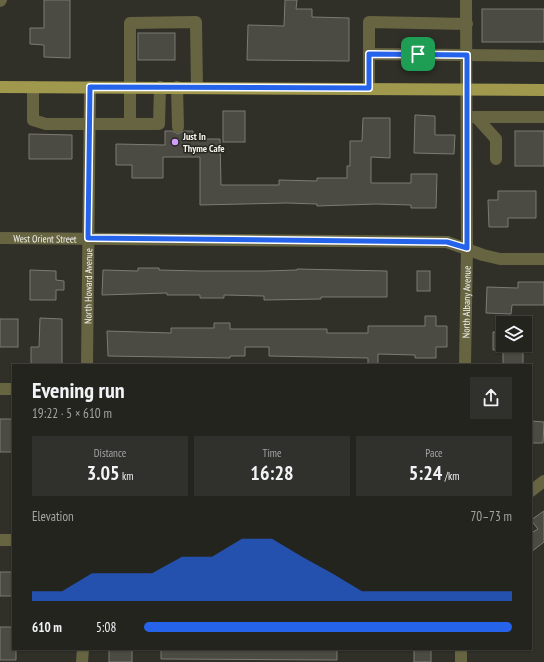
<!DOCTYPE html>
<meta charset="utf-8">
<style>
:root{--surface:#24241f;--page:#30302c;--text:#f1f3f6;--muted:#a3a4a4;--line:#41413d;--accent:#2563eb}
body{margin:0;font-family:"PT Sans Narrow",sans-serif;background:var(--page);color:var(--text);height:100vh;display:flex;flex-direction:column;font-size:15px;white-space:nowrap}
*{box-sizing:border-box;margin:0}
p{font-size:13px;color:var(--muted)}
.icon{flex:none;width:22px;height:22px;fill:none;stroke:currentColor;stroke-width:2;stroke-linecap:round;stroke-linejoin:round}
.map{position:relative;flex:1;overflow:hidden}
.sheet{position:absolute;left:12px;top:364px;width:520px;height:286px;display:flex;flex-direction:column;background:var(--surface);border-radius:0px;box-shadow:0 1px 3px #0004,0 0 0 1px var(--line)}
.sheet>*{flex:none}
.fabs{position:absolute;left:496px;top:316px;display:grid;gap:8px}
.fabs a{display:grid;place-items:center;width:36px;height:36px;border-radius:0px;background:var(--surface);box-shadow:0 1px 3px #0004,0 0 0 1px var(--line);font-size:20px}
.pin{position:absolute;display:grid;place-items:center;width:34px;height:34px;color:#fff;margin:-17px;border-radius:8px;box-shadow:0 2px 6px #0006}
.round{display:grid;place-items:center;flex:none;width:42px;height:42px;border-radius:0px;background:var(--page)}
.summary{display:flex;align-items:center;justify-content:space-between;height:68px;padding:0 20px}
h1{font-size:22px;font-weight:700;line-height:30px}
.metrics{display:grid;grid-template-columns:repeat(3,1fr);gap:6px;height:68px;padding:4px 20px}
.metrics div{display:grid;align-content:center;border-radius:0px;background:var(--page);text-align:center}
.metrics b{font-size:20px;font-weight:700}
.metrics small{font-size:11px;font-weight:400}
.metrics p{font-size:11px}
.chart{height:112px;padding:8px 20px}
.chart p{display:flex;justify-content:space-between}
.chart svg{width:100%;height:72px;margin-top:4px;fill:var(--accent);opacity:.7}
ul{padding:0 20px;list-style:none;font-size:13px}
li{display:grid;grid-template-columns:64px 48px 1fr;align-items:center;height:30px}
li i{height:10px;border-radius:5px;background:var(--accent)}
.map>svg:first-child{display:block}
.building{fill:#4b4b43;stroke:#7b7b73}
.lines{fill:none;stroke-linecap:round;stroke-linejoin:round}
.minor{stroke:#676442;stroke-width:12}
.major{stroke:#9f984d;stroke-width:12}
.route-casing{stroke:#fff;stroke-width:8}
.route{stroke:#2563eb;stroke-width:5}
.poi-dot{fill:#d29dfd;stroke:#27261f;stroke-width:1.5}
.labels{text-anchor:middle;stroke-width:3;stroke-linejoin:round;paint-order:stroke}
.poi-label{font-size:10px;font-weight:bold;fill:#f5f5f0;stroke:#27261f;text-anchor:start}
.street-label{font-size:10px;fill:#f5f5f0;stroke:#27261f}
</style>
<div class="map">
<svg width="544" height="662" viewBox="0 0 544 662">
<rect width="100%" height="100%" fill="#303029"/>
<!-- building -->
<g class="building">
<polygon points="44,0 70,0 70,58 44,57 44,45 30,44 30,28 44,28"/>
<polygon points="285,0 297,0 296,9 312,9 312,17 349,18 349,61 247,60 248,25 284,26"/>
<rect x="482" y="9" width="62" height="33"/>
<rect x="138" y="33" width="37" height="27"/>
<rect x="223" y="111" width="22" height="31"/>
<polygon points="415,115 435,116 435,135 455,135 454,154 414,153"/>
<polygon points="363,118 390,118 390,158 371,157 371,183 411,183 411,174 437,174 436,208 411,208 411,205 376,204 317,206 317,204 287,203 200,205 200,157 163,157 163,178 132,178 132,165 116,165 116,144 165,145 165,131 172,131 178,134 184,131 193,131 193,139 220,139 221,185 279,185 279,180 317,181 317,178 347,178 347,166 350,166 350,141 362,141"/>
<rect x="515" y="131" width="29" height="35"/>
<polygon points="29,134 72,135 72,159 29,159"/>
<polygon points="498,191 536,191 536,218 508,218 508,227 489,227 488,200 498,200"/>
<polygon points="138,268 159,268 159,270 200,271 265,271 297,270 297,269 387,271 387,297 321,297 321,299 264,300 264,296 224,295 224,298 200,298 200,295 167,295 167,293 102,295 103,270 138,271"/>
<polygon points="30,270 56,271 56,280 64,281 64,290 56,290 56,300 30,300"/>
<rect x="417" y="271" width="13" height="20"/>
<polygon points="518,282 544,282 544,305 512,305 511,314 486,313 487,287 518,288"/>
<polygon points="425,316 436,316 436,326 447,326 447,347 436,347 436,358 415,358 415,355 378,354 378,364 368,364 368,358 269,356 269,347 245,347 245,356 230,356 230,358 108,356 107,331 171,333 171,328 214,328 214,323 230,323 230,329 327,329 327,333 368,333 368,326 425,326"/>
<polygon points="40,318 62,319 62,365 31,365 31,347 39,347"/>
<rect x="0" y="319" width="18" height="28"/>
<polygon points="493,332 503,332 503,345 523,345 523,365 503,365 503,349 493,350"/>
<rect x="0" y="419" width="13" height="33"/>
<polygon points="531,421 544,422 543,443 531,443"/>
<polygon points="544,511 544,542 531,552 531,533 538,529 531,520"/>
<rect x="0" y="572" width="13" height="24"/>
<polygon points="0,627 13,627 13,649 16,649 16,660 0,660"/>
<rect x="109" y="649" width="23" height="13"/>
<polygon points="161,649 337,649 337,660 161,659"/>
<rect x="414" y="649" width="17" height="13"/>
</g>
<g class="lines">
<!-- minor -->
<g class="minor">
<polyline points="0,1 1,0"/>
<polyline points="369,54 544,56"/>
<polyline points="33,87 33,120 46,124 159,124 160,87"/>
<polyline points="177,87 178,127"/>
<polyline points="369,88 369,22 467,24"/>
<polyline points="467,117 544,117"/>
<polyline points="476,117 496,139 496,159"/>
<polyline points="130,123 130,23 196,22 197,88"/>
<path id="s1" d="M0,238L447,242L483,255L500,259H544"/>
<path id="s2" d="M87,365L90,87"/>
<path id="s3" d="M465,365L467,249L466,0"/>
<polyline points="0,389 13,389"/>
<polyline points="531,491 544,481"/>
<polyline points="0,540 13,540"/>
<polyline points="82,662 83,649"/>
<polyline points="461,662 461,649"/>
</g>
<!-- major -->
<polyline class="major" points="0,87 544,90"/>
</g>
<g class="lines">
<!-- route casing -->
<g class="route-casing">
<polygon id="route" points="369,54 467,55 467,248 447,242 88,238 90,87 369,88"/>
</g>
<!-- route -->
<use href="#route" class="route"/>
</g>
<!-- markers -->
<circle class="poi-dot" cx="175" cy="142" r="4"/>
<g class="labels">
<!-- poi labels -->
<g class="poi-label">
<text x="183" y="140">Just In<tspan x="183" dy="12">Thyme Cafe</tspan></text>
</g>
<!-- street labels -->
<g class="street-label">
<text dy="4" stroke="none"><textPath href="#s1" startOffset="45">West Orient Street</textPath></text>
<text dy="4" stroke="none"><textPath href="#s2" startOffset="79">North Howard Avenue</textPath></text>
<text dy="4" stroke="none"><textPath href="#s3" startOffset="63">North Albany Avenue</textPath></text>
</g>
</g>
</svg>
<div class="fabs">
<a><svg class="icon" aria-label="layers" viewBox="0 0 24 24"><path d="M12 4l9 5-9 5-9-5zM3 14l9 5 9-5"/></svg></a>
</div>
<div class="pin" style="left:418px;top:54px;background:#1e9e55"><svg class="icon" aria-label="arrive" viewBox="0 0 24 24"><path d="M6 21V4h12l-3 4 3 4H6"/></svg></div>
<section class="sheet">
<div class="summary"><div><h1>Evening run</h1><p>19:22 · 5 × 610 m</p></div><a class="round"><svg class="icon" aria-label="share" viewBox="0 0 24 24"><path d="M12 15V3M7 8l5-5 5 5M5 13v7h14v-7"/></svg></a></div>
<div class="metrics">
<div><p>Distance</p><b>3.05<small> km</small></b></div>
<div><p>Time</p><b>16:28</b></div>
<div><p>Pace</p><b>5:24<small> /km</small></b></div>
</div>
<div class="chart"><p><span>Elevation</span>70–73 m</p>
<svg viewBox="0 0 160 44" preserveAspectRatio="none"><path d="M0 44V38L10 38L20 27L30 27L40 27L50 17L60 17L70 6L80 6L90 17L100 27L110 38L120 38L130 38L140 38L150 38L160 38V44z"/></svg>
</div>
<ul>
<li><b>610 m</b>5:08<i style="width:100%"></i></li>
</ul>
</section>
</div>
